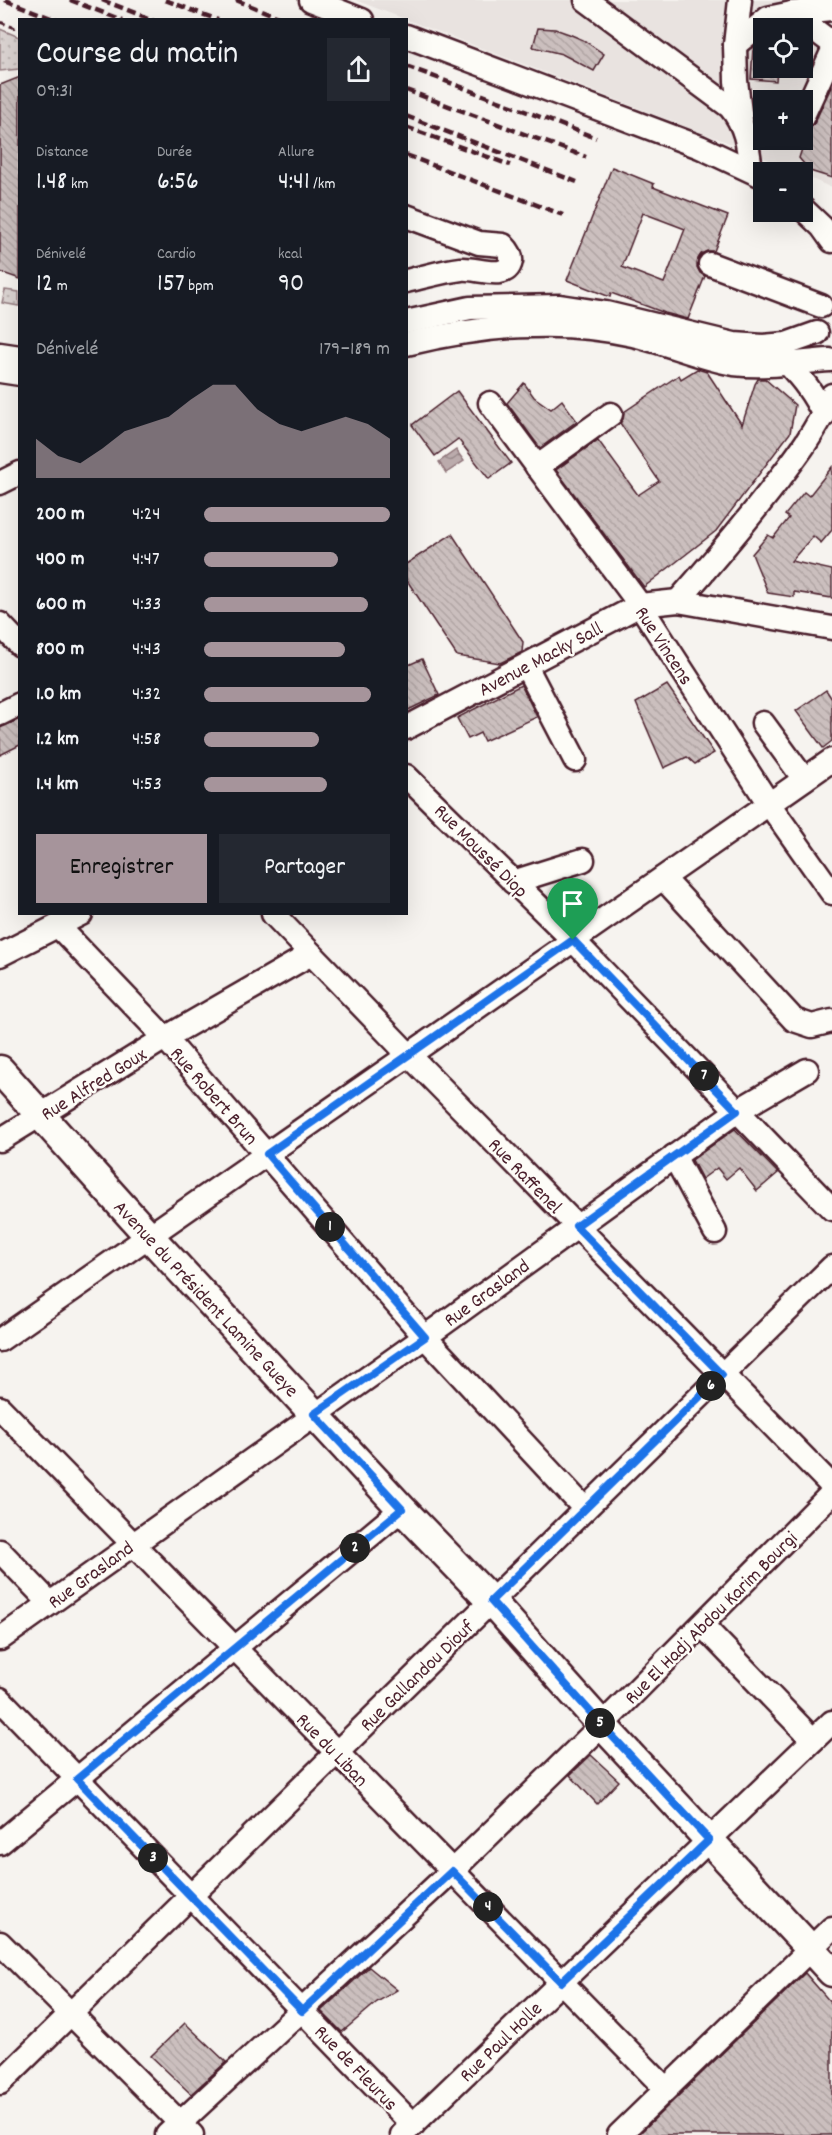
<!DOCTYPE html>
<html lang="fr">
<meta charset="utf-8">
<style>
:root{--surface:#171b24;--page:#242831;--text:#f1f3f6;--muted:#9ea1a6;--accent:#a6949b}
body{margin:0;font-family:Dekko,sans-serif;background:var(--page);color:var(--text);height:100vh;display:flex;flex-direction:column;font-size:22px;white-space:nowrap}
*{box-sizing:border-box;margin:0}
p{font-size:20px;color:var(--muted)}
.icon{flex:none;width:33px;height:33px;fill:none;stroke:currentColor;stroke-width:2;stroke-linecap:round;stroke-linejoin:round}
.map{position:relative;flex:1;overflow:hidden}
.sheet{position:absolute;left:18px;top:18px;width:390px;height:897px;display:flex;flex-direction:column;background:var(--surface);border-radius:0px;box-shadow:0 6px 24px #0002}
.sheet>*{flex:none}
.buttons{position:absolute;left:753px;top:18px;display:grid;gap:12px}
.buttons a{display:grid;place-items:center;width:60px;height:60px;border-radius:0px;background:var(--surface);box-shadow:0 6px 24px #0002;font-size:30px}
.pin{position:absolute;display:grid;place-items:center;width:51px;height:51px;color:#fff;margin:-62px -26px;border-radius:50% 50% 50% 0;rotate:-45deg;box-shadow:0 0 6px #0007}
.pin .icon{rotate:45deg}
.km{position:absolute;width:30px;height:30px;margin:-15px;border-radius:50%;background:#222;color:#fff;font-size:16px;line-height:30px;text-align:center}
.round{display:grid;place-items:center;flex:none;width:63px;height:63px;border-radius:0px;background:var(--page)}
.headline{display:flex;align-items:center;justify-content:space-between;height:102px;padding:0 18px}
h1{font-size:33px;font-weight:600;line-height:45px}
.metrics{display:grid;grid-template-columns:repeat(3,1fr);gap:9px;height:102px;padding:6px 18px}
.metrics div{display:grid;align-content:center}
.metrics b{font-size:26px;font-weight:600}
.metrics small{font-size:16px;font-weight:400}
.metrics p{font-size:16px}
.chart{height:168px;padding:12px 18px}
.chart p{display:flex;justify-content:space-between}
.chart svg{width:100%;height:108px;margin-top:6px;fill:var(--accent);opacity:.7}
.button{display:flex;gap:12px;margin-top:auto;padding:12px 18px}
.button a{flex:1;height:69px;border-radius:0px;background:var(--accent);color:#111;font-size:24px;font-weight:600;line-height:69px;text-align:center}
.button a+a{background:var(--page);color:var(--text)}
ul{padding:0 18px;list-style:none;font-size:20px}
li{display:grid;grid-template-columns:96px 72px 1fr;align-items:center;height:45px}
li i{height:15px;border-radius:8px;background:var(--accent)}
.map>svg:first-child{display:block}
.built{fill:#e9e3e0;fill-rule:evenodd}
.garden{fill:url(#garden-dots);stroke:#937a7e;stroke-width:1.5}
.water{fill:url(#water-waves);stroke:#8e7378;stroke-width:1.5}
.building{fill:url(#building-back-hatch);stroke:#4a1f2b;stroke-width:1.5;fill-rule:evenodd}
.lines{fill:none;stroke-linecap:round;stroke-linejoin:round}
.minor-casing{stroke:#4a1f2b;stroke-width:27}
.major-casing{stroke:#4a1f2b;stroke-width:33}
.path{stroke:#4a1f2b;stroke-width:3;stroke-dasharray:6 4.5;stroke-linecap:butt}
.minor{stroke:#fdfcf7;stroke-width:22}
.major{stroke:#fdfcf7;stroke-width:28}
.rail{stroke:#4a1f2b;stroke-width:4.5;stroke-dasharray:9 4.5;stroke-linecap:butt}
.route-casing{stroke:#fff;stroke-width:12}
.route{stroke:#1a73e8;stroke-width:8}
.labels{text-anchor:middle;stroke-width:5;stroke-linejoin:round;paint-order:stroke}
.street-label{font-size:20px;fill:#4a1f2b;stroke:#fdfcf7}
</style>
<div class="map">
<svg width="832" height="2135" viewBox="0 0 832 2135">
<defs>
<pattern id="garden-dots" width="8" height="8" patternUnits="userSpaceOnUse" patternTransform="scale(1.5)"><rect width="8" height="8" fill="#dcd4d2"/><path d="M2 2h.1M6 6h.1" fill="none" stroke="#beb6b4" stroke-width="1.8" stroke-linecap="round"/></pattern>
<pattern id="water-waves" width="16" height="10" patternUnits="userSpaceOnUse" patternTransform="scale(1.5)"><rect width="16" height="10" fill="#bbabac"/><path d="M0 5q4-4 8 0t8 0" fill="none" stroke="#9a8b8c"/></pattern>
<pattern id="building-back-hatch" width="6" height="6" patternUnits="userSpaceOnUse" patternTransform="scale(1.5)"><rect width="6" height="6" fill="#cbbfbe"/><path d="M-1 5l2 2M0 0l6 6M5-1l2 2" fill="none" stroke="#b0a4a3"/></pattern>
</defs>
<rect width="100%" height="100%" fill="#f6f3ef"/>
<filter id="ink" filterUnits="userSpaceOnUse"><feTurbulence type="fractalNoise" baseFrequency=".0167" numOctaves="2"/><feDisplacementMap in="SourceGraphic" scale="12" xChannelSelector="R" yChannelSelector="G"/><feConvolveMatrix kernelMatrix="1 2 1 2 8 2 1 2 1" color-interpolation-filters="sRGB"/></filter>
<g filter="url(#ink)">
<!-- built -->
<path class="built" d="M355,0H832V188L803,175L802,172H797L729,143ZM764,28H802V68H764ZM764,100H802V140H764Z"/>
<!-- garden -->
<g class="garden">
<polygon points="0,29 19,37 19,69 0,71"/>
<polygon points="5,290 19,292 19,306 2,303"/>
</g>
<!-- water -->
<polygon class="water" points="456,450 464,461 446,473 439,462"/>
<!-- building -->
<g class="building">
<polygon points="538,28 555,29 569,34 583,40 604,54 594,71 562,54 533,47"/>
<polygon points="764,39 764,68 777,68 776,81 751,79 753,48"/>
<polygon points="20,77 20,279 0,272 0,85"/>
<polygon points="832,85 832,178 810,171 799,158 808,130 814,124"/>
<path d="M612,167L654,184L653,187L728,216L714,251H707L701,254L698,259L697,267L700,273L705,276L688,319L665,313L611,293L610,297L567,280ZM643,213L685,229L664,283L622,267Z"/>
<polygon points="697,369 707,372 742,425 755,384 758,379 765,379 795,405 790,433 716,531 644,587 556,470 598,440 638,495 659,481 620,423 623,419 624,412 679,375 681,379"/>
<polygon points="524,383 534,397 551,409 562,400 577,421 540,448 507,403"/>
<polygon points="457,391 511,463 489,479 458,439 435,456 412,425"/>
<polygon points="832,467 832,530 821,543 813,536 791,561 832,570 832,598 794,592 794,597 768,593 752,554 768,535 773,538 789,518 785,515 804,492 809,496"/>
<polygon points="452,534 523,642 522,652 500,663 457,656 406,579 406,564"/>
<polygon points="422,659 439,695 406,711 406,666"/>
<polygon points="521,685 537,717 484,741 480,733 468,739 457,718"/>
<polygon points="667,685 714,753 695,764 687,757 664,768 636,703"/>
<polygon points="826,690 832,699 832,741 823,748 796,711"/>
<polygon points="20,719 20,745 0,755 0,728"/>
<polygon points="735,1129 778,1173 757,1191 739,1168 726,1179 717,1168 702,1179 692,1160"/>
<polygon points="591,1755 619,1781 597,1804 570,1775"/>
<polygon points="369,1967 397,1990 377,2002 342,2032 321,2011"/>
<polygon points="805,1973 832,2004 832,2135 638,2135"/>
<polygon points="185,2023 226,2062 191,2094 151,2056"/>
</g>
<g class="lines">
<!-- minor casing -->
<g class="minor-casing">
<g id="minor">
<polyline points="311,0 362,20"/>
<path d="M586,0L730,107C746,126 748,146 751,170"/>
<polyline points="740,0 735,45 736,81 741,120"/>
<polyline points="792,13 832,43"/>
<polyline points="406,36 700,147 764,177"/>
<polyline points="735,45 768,18 792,13 832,9"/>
<polyline points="802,118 832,52"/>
<polyline points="802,208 822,227 832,241"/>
<path d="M406,216L479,243L503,245C507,249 512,255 511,261C507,282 476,267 461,269C443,271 425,277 406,281"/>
<polyline points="710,264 821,306"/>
<polyline points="406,322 470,308 560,306 606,313 734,344 763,346 786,344 817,333"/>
<path d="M406,344C481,326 557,318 633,335C667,343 700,358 734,364C765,368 799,362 830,360"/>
<polyline points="0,354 20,357"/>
<path d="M787,363C804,381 813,393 824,415"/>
<polyline points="0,371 20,374"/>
<polyline points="490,403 640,605 769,804 832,893"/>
<polyline points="537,467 611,414"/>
<polyline points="0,483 20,473"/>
<path d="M678,601C710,565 740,529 770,491C794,460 817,431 832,395"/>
<polyline points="0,624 20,645"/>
<polyline points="526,666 575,760"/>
<polyline points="0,714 20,704"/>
<polyline points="763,723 804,779"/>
<polyline points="406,728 640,605 678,601 832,628"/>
<polyline points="406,776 573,940 832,1209"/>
<polyline points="663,878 794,1020 812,1026 832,1021"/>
<polyline points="513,882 583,860"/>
<polyline points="273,914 409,1055 832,1486"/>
<polyline points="58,926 165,1038 425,1337 585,1509"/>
<polyline points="0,955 81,914"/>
<polyline points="0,1140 165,1038 311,954"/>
<polyline points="674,1156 715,1232"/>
<polyline points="0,1340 832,760"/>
<polyline points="0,1408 666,2089"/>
<polyline points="0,1551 50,1603"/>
<polyline points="702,1625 813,1740"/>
<polyline points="0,1639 425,1337 737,1111 807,1070"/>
<polyline points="0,1699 413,2125"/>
<polyline points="0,1843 402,1509"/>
<polyline points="0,1943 192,2135"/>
<polyline points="0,2083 832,1267"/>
<polyline points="167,2135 452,1871 602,1725 832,1493"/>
<polyline points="402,2135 832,1722"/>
<polyline points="619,2135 832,1928"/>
</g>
</g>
<!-- major casing -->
<g class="major-casing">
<polyline id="major" points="0,1070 149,1236 402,1509 491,1601 602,1725 832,1972"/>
</g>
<!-- path -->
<polyline class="path" points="0,22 20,30"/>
<!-- minor -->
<use href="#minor" class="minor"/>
<!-- major -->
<use href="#major" class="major"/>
<!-- rail -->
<g class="rail">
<polyline points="5,0 56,20"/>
<polyline points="70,0 122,20"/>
<polyline points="102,0 153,20"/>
<polyline points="165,0 218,20"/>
<polyline points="236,0 286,20"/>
<polyline points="406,66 596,138"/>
<polyline points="406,90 586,157"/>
<polyline points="406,116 577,182"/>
<polyline points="406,127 510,165"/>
<polyline points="406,155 563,215"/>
</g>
</g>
</g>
<g class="lines" filter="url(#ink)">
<!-- route casing -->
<g class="route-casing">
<polygon id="route" points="573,940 737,1111 576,1226 722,1375 491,1601 602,1725 709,1840 561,1982 452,1871 302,2011 77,1779 402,1509 314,1414 425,1337 267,1154"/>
</g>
<!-- route -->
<use href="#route" class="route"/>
</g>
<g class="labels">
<!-- street labels -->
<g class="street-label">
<text transform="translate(665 645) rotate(57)" y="7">Rue Vincens</text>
<text transform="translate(540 658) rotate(-28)" y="7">Avenue Macky Sall</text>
<text transform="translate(482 850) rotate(45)" y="7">Rue Moussé Diop</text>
<text transform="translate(93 1083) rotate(-32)" y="7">Rue Alfred Goux</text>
<text transform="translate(215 1095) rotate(49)" y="7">Rue Robert Brun</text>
<text transform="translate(526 1175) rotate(46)" y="7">Rue Raffenel</text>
<text transform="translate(486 1292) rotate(-36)" y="7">Rue Grasland</text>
<text transform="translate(207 1298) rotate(47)" y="7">Avenue du Président Lamine Gueye</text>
<text transform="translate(90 1574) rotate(-36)" y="7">Rue Grasland</text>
<text transform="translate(710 1617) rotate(-45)" y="7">Rue El Hadj Abdou Karim Bourgi</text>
<text transform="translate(416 1675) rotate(-44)" y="7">Rue Gallandou Diouf</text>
<text transform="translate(333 1749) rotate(46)" y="7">Rue du Liban</text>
<text transform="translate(500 2041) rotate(-44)" y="7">Rue Paul Holle</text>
<text transform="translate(357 2067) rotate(46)" y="7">Rue de Fleurus</text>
</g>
</g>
</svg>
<div class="buttons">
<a><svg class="icon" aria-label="locate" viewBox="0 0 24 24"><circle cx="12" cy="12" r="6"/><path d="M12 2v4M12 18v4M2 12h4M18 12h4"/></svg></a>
<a>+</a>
<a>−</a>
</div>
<div class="pin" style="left:573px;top:940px;background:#1e9e55"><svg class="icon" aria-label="arrive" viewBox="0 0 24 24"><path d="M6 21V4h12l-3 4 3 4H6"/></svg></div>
<b class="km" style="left:330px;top:1227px">1</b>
<b class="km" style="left:355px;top:1548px">2</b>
<b class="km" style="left:153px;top:1858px">3</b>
<b class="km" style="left:488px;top:1907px">4</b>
<b class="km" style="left:600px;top:1723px">5</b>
<b class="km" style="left:711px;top:1386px">6</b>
<b class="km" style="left:704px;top:1076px">7</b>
<section class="sheet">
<div class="headline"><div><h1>Course du matin</h1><p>09:31</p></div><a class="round"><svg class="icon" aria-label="share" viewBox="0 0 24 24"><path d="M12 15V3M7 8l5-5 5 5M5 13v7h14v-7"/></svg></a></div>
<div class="metrics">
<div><p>Distance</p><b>1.48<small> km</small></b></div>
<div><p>Durée</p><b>6:56</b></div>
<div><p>Allure</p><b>4:41<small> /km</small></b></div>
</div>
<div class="metrics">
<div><p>Dénivelé</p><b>12<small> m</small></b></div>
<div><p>Cardio</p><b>157<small> bpm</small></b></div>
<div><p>kcal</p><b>90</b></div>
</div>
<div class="chart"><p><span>Dénivelé</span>179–189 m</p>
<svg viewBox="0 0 160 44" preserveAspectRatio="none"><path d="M0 44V28L10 35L20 38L30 32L40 25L50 22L60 19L70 12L80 6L90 6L100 16L110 22L120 25L130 22L140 19L150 22L160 28V44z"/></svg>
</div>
<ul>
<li><b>200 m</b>4:24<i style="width:100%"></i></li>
<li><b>400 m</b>4:47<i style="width:72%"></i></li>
<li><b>600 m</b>4:33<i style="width:88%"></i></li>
<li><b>800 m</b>4:43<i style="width:76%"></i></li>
<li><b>1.0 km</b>4:32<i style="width:90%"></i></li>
<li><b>1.2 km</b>4:58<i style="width:62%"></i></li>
<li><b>1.4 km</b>4:53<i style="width:66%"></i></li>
</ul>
<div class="button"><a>Enregistrer</a><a>Partager</a></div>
</section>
</div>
